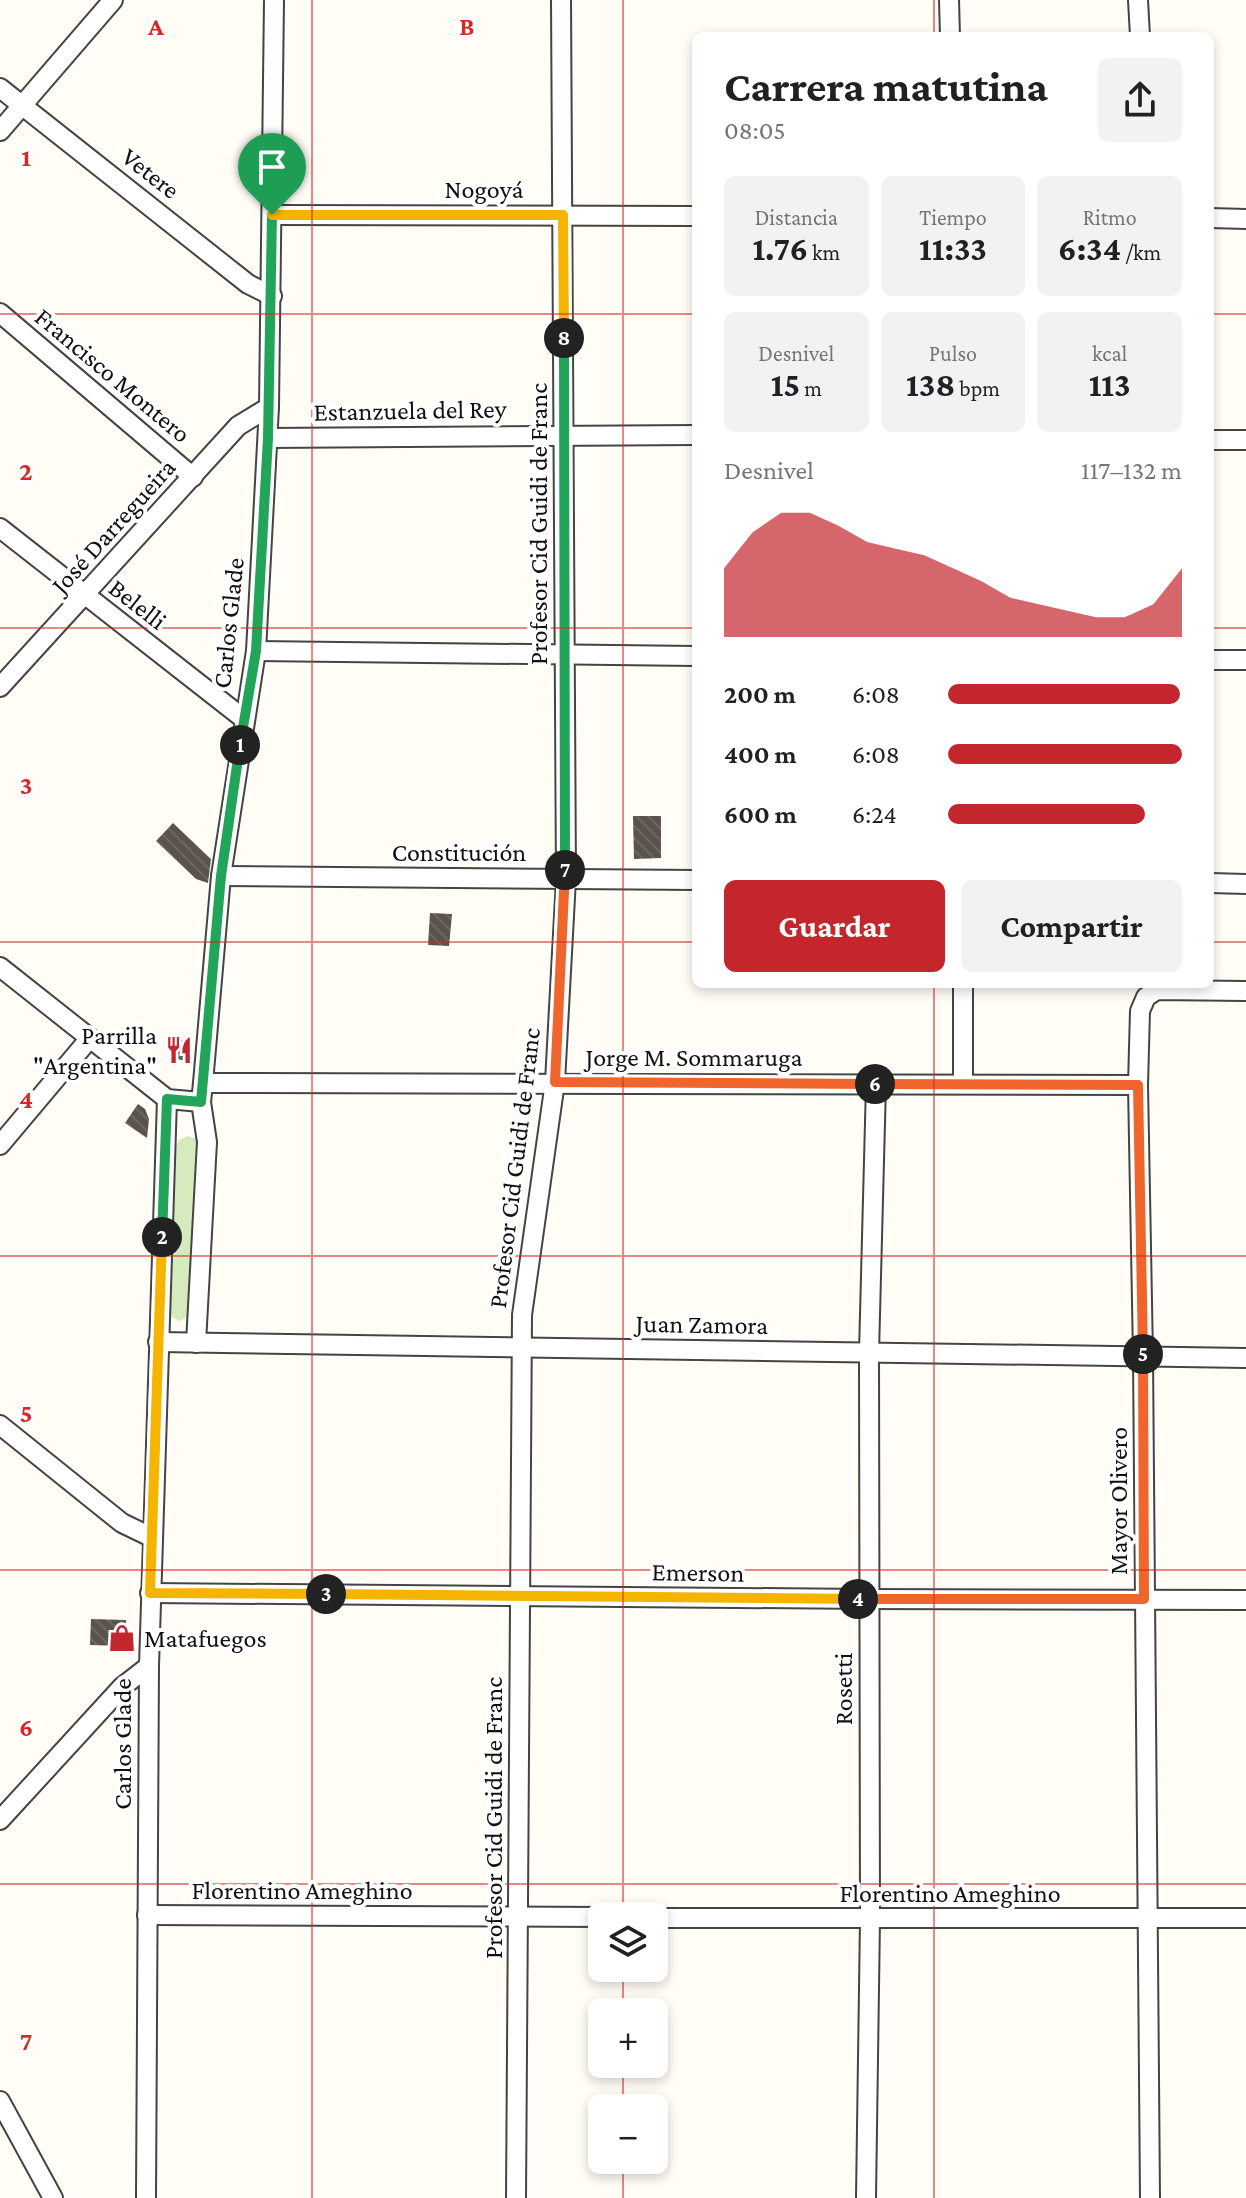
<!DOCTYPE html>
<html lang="es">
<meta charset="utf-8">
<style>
:root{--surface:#fff;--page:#f2f2f2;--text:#202124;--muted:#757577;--accent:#c4262e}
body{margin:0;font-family:"Crimson Pro",serif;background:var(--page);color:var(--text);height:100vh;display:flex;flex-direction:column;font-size:30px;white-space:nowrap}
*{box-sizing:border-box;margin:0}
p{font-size:26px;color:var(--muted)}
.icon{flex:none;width:44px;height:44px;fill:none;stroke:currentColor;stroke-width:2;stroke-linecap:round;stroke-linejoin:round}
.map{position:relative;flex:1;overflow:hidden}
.side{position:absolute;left:692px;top:32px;width:522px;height:956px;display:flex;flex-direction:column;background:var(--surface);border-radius:12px;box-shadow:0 4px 12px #0003}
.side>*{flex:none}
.fabs{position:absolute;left:588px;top:1902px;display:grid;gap:16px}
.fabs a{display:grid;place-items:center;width:80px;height:80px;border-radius:12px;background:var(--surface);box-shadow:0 4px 12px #0003;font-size:40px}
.pin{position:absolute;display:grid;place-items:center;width:68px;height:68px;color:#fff;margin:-82px -34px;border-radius:50% 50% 50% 0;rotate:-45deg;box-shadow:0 0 8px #0007}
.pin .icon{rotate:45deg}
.km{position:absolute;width:40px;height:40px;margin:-20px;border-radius:50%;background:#222;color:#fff;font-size:22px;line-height:40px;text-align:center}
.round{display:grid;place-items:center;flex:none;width:84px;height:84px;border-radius:12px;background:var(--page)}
.headline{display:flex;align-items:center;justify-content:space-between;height:136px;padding:0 32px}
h1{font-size:44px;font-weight:700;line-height:60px}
.stats{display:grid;grid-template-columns:repeat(3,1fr);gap:12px;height:136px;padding:8px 32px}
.stats div{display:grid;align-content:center;border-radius:12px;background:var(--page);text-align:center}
.stats b{font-size:34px;font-weight:700}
.stats small{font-size:22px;font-weight:400}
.stats p{font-size:22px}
.chart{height:224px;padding:16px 32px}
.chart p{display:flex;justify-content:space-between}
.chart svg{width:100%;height:144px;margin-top:8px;fill:var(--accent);opacity:.7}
.primary-button{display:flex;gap:16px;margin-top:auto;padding:16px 32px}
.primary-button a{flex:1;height:92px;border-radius:12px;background:var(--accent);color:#fff;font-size:32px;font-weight:700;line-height:92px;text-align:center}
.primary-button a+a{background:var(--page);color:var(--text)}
ul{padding:0 32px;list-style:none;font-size:26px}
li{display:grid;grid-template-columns:128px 96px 1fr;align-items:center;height:60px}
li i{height:20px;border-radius:10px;background:var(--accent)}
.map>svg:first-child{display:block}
.park{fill:#d5ebbd}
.building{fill:url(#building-back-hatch)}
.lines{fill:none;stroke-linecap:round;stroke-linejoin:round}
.minor-casing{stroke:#444;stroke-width:22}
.minor{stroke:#fff;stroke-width:18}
.split-1-casing{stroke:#fff;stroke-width:16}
.split-2-casing{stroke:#fff;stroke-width:16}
.split-3-casing{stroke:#fff;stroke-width:16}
.split-4-casing{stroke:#fff;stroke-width:16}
.split-5-casing{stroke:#fff;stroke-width:16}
.split-6-casing{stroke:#fff;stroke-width:16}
.split-7-casing{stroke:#fff;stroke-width:16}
.split-8-casing{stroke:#fff;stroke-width:16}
.split-9-casing{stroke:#fff;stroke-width:16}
.split-1{stroke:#22a559;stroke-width:10}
.split-2{stroke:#22a559;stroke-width:10}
.split-3{stroke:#f5b400;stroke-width:10}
.split-4{stroke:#f5b400;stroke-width:10}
.split-5{stroke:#f0652b;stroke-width:10}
.split-6{stroke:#f0652b;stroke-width:10}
.split-7{stroke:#f0652b;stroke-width:10}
.split-8{stroke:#22a559;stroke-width:10}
.split-9{stroke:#f5b400;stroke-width:10}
.grid{fill:none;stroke:#d62828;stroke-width:2;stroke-opacity:0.55}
.labels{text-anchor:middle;stroke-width:8;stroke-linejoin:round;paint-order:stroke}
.street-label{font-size:26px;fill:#111;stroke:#fff}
.poi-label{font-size:26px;fill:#111;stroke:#fff;text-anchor:end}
.grid-label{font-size:26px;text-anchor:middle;font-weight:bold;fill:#d62828;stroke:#fff;stroke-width:8;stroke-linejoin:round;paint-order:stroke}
</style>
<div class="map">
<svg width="1246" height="2198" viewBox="0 0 1246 2198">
<defs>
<pattern id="building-back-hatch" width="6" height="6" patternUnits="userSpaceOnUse" patternTransform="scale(2)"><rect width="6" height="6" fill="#5a524d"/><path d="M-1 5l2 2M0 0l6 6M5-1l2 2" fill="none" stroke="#6d6662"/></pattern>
</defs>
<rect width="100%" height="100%" fill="#fffdf5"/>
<!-- park -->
<polygon class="park" points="188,1136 199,1140 191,1316 179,1321 172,1317 170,1309 175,1149 179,1140"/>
<!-- building -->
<g class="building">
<polygon points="633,816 661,816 661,858 634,859"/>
<polygon points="173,823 211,859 208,883 196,879 156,841"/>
<polygon points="430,913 452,914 449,946 428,945"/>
<polygon points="173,1039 190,1042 186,1061 169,1057"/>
<polygon points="138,1104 145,1109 149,1119 147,1138 125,1123"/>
<polygon points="91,1619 126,1620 125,1646 90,1645"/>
</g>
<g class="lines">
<!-- minor casing -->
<g class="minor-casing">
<g id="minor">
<polyline points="949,0 950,36"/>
<polyline points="1138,0 1140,36"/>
<polyline points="0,88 248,284 272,296"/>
<polyline points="0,131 113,0"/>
<polyline points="272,215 696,216"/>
<polyline points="1210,218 1246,219"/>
<polyline points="0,313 193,477"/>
<polyline points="268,438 696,435"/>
<polyline points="1210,440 1246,440"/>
<polyline points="0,528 244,719"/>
<polyline points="256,651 696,656"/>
<polyline points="1210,660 1246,660"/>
<polyline points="0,687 238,426 269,407"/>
<polyline points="221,876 696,880"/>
<polyline points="1210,883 1246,884"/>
<polyline points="0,967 167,1099 201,1102"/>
<polyline points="963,984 963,1083"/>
<polyline points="203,1083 1138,1085"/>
<polyline points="0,1145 90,1038"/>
<polyline points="158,1342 1246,1358"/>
<polyline points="196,1343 207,1142 201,1102 203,1083 221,876 256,651 269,407 274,0"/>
<polyline points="0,1425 122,1523 151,1537"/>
<polyline points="150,1593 868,1599 1246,1600"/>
<polyline points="0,1820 122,1687 149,1666"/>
<polyline points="147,1915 602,1917"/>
<polyline points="654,1918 1246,1918"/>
<polyline points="0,2101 53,2198"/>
<polyline points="146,2198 149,1666 167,1099"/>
<polyline points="516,2198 522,1315 555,1082 566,879 561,0"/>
<polyline points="866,2198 870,1919 869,1353 876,1084"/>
<polyline points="1150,2198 1143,1356 1138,1085 1140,1011 1146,997 1157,990 1246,991"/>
</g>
</g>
<!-- minor -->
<use href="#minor" class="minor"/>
</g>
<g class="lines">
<!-- split-1 casing -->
<g class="split-1-casing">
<polyline id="split-1" points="240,745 256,651 268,438 272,215"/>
</g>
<!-- split-2 casing -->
<g class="split-2-casing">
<polyline id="split-2" points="162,1237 167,1099 201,1102 221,876 240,745"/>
</g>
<!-- split-3 casing -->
<g class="split-3-casing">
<polyline id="split-3" points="162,1237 150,1593 326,1594"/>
</g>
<!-- split-4 casing -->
<g class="split-4-casing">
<polyline id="split-4" points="326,1594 858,1599"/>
</g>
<!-- split-5 casing -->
<g class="split-5-casing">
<polyline id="split-5" points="858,1599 1144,1599 1143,1354"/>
</g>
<!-- split-6 casing -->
<g class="split-6-casing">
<polyline id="split-6" points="875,1084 1138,1085 1143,1354"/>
</g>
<!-- split-7 casing -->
<g class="split-7-casing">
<polyline id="split-7" points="565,870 555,1082 875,1084"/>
</g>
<!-- split-8 casing -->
<g class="split-8-casing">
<polyline id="split-8" points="564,338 565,870"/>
</g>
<!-- split-9 casing -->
<g class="split-9-casing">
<polyline id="split-9" points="272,215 563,215 564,338"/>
</g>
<!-- split-1 -->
<use href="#split-1" class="split-1"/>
<!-- split-2 -->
<use href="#split-2" class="split-2"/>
<!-- split-3 -->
<use href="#split-3" class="split-3"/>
<!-- split-4 -->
<use href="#split-4" class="split-4"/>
<!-- split-5 -->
<use href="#split-5" class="split-5"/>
<!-- split-6 -->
<use href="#split-6" class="split-6"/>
<!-- split-7 -->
<use href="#split-7" class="split-7"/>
<!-- split-8 -->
<use href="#split-8" class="split-8"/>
<!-- split-9 -->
<use href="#split-9" class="split-9"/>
</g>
<!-- grid -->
<path class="grid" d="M312,0V2198M623,0V1916M934,0V36M0,314H696M1210,314H1246M0,628H696M1210,628H1246M0,942H696M1210,942H1246M934,984V2198M0,1256H1246M0,1570H1246M0,1884H1246M623,1968V2012M623,2064V2108M623,2160V2198"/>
<!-- icons -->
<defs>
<g id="restaurant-bare" transform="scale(2.16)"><path d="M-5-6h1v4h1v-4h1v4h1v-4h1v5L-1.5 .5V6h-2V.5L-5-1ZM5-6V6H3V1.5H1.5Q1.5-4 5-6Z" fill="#c4262e" stroke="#fff" stroke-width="2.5" paint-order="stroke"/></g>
<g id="shop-bare" transform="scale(2.16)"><path d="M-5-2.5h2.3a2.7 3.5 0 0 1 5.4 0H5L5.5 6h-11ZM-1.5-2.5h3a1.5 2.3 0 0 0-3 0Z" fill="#c4262e" stroke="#fff" stroke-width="2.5" paint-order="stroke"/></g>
</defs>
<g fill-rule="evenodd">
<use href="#restaurant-bare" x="179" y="1050"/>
<use href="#shop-bare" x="122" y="1638"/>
</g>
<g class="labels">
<!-- street labels -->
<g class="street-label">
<text transform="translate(151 173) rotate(38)" y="9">Vetere</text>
<text x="484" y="198">Nogoyá</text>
<text transform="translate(113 375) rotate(40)" y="9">Francisco Montero</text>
<text transform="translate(410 410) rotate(-1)" y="9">Estanzuela del Rey</text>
<text transform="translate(538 524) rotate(-90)" y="9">Profesor Cid Guidi de Franc</text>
<text transform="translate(113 526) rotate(-48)" y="9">José Darregueira</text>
<text transform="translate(138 604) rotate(38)" y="9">Belelli</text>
<text transform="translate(228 623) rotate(-84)" y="9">Carlos Glade</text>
<text x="459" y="861">Constitución</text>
<text x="694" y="1066">Jorge M. Sommaruga</text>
<text transform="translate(514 1168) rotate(-83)" y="9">Profesor Cid Guidi de Franc</text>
<text transform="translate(702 1324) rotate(1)" y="9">Juan Zamora</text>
<text transform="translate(1118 1501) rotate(-90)" y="9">Mayor Olivero</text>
<text transform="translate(698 1572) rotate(1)" y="9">Emerson</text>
<text transform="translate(843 1689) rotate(-90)" y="9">Rosetti</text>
<text transform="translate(122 1744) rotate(-90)" y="9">Carlos Glade</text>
<text transform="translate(493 1818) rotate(-90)" y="9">Profesor Cid Guidi de Franc</text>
<text x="302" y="1899">Florentino Ameghino</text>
<text x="950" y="1902">Florentino Ameghino</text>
</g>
<!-- poi labels -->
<g class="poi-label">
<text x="157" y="1044">Parrilla<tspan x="157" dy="30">"Argentina"</tspan></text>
<text x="144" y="1647" text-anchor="start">Matafuegos</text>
</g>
</g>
<g class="grid-label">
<text x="156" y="35">A</text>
<text x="467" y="35">B</text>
<text x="26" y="166">1</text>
<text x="26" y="480">2</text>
<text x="26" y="794">3</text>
<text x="26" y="1108">4</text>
<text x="26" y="1422">5</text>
<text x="26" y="1736">6</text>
<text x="26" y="2050">7</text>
</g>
</svg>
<div class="fabs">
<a><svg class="icon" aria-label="layers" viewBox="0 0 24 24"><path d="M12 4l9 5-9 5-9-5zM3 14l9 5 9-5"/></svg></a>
<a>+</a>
<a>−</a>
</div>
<div class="pin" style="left:272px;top:215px;background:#1e9e55"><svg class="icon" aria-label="arrive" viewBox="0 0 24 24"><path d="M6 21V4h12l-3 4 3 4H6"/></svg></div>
<b class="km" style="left:240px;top:745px">1</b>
<b class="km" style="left:162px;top:1237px">2</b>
<b class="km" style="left:326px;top:1594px">3</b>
<b class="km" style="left:858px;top:1599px">4</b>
<b class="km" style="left:1143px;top:1354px">5</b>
<b class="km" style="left:875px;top:1084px">6</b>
<b class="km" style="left:565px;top:870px">7</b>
<b class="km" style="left:564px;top:338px">8</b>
<section class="side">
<div class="headline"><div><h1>Carrera matutina</h1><p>08:05</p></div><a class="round"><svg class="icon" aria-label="share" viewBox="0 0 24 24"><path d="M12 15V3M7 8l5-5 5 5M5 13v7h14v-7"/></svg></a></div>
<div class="stats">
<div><p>Distancia</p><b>1.76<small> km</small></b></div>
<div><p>Tiempo</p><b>11:33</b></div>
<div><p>Ritmo</p><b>6:34<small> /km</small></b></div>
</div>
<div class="stats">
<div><p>Desnivel</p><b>15<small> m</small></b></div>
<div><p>Pulso</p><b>138<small> bpm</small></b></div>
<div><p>kcal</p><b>113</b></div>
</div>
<div class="chart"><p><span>Desnivel</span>117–132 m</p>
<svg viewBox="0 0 160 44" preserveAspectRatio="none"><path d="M0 44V23L10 12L20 6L30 6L40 10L50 15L60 17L70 19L80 23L90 27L100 32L110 34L120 36L130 38L140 38L150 34L160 23V44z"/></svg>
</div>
<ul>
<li><b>200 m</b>6:08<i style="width:99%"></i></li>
<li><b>400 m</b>6:08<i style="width:100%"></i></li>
<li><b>600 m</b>6:24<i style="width:84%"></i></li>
</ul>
<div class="primary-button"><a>Guardar</a><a>Compartir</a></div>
</section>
</div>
